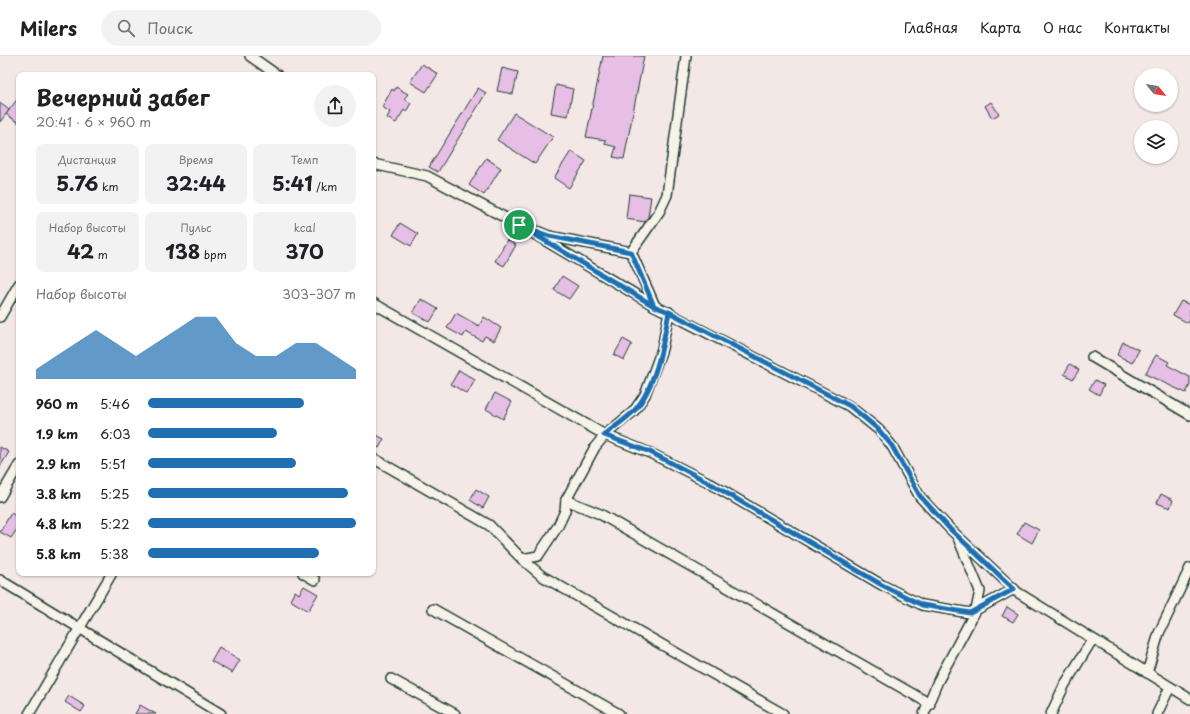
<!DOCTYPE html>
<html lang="ru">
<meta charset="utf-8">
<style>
:root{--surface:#fff;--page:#f2f2f2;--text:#202124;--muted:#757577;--line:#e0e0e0;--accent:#1f6fb2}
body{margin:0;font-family:"Playpen Sans",sans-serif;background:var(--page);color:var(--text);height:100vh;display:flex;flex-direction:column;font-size:15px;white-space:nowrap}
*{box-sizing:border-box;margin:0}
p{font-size:13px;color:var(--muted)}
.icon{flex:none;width:22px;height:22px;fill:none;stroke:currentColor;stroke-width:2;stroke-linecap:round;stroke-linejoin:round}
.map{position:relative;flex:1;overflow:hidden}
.details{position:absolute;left:16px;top:16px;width:360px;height:504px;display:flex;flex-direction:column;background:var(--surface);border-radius:8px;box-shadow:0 1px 3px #0004}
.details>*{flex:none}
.needle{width:26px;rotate:120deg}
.tools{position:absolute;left:1134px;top:12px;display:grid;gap:8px}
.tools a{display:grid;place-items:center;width:44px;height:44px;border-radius:50%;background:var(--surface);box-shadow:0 1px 3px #0004;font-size:20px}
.pin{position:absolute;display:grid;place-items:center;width:34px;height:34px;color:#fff;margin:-17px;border:2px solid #fff;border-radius:50%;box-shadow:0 1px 4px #0007}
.round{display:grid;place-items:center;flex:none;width:42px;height:42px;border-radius:21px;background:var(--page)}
.summary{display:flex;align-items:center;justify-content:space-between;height:68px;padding:0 20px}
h1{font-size:22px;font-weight:700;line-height:30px}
.metrics{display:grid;grid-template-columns:repeat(3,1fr);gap:6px;height:68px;padding:4px 20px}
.metrics div{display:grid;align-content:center;border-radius:8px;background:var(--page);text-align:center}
.metrics b{font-size:20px;font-weight:700}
.metrics small{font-size:11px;font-weight:400}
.metrics p{font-size:11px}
.chart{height:112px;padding:8px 20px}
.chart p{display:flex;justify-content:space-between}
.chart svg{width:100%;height:72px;margin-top:4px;fill:var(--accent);opacity:.7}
ul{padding:0 20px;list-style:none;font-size:13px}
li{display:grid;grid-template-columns:64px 48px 1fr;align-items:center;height:30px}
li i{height:10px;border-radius:5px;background:var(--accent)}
header{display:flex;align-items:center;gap:24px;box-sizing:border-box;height:56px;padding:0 20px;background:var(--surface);border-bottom:1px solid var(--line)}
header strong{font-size:19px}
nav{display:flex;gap:22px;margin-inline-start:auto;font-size:14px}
.search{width:280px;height:36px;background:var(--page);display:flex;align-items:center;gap:10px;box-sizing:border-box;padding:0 14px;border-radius:22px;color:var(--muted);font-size:15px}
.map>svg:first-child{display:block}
.building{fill:#e7bee5;stroke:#1f3d34}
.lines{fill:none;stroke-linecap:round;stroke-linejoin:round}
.minor-casing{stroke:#1f3d34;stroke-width:12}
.minor{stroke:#f7f3e8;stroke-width:9}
.route-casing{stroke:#fff;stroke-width:8}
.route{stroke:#1f6fb2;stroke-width:5}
</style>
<header>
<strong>Milers</strong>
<div class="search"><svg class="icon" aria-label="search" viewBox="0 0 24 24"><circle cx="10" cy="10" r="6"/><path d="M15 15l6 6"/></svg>Поиск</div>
<nav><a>Главная</a><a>Карта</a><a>О нас</a><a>Контакты</a></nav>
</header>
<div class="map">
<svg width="1190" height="658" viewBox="0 0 1190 658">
<rect width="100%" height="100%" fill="#f4e8e7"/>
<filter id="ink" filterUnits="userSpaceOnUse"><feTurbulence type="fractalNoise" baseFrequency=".025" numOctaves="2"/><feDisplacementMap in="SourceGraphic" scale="8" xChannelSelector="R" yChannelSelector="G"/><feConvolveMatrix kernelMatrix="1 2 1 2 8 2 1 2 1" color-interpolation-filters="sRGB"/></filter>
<g filter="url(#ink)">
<!-- building -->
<g class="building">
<polygon points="603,0 644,0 624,103 613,101 616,91 605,88 605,84 586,81"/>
<polygon points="422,8 438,18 426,36 410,26"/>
<polygon points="502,12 518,16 513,38 497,35"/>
<polygon points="556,29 573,33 568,60 551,57"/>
<polygon points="396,31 408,38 404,43 411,47 406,56 404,54 396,67 387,62 390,56 382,51 392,33 394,35"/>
<polygon points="478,32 486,37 438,116 429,111"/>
<polygon points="19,41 19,67 6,58"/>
<polygon points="991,46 999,58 992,62 985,50"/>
<polygon points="0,47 9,54 0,66"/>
<polygon points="514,57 553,81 535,108 497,84"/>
<polygon points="571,95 586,105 569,132 554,122"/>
<polygon points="486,102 501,112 484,139 469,129"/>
<polygon points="629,138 651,141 648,161 645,166 626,163"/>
<polygon points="400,167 418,178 411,190 393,179"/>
<polygon points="507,184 516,189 504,210 495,205"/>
<polygon points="562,220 578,230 569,243 554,234"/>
<polygon points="421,243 438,253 430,266 413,257"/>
<polygon points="1181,245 1190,249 1190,263 1188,267 1173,259"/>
<polygon points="456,257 479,270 484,261 501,272 494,285 485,280 482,285 466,276 463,281 447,272"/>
<polygon points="623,283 632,288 624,304 614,299"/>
<polygon points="1123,286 1139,294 1132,307 1117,299"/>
<polygon points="1156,299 1169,306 1167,309 1190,321 1190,329 1186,337 1145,318"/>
<polygon points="1070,308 1079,314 1073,323 1064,318"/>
<polygon points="459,314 475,324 467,338 451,328"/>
<polygon points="1095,324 1104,329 1099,339 1089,333"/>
<polygon points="495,337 512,346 503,363 486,353"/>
<polygon points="373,377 384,383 379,392 373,389"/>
<polygon points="0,391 9,396 0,411"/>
<polygon points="476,433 489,441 483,452 470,444"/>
<polygon points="1161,438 1173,444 1170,452 1157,447"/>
<polygon points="11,457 19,462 19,470 11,482 0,476"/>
<polygon points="1024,466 1039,474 1032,487 1017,478"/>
<polygon points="304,530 318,538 308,555 290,544 295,535 299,538"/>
<polygon points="1007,551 1018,558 1013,566 1002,560"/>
<polygon points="219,591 240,604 232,617 211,605"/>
<polygon points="69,640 85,650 81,656 65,646"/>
<polygon points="140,649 156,658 135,658"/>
</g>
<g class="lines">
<!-- minor casing -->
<g class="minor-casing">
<g id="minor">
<polyline points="250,0 277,19"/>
<polyline points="373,108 427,120 519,169 655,250 849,350 879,374 892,390 920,441 950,473 1017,536 1190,643"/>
<polyline points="537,175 549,180 631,196"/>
<polyline points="373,247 605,379 650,397 706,425 882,529 922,549 970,557 1014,533"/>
<polyline points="655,250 631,196 659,156 667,139 686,0"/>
<polyline points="0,261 19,228"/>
<polyline points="1092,301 1190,359"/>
<polyline points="373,402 489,469 522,503 542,520 783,658"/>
<polyline points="0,441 19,409"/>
<polyline points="566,444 600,458 930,648"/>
<polyline points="522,503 538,500 558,470 565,455 566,444 595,391 605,379 634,355 645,339 662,293 669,256"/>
<polyline points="303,517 315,524"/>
<polyline points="0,524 221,658"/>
<polyline points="433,553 619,658"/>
<polyline points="1147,617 1159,577 1190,512"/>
<polyline points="391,623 455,658"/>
<polyline points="29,658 112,517"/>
<polyline points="924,658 938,625 976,554 980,535 958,482"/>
<polyline points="1051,658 1064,630 1092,584"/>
<polyline points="1157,658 1170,631"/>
</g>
</g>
<!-- minor -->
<use href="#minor" class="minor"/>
</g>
</g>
<g class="lines" filter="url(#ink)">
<!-- route casing -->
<g class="route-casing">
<path id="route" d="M519,169L654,250L669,256C663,288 656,331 634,355C625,364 614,371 604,379L650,396L706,425L882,529L922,549L970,557L1014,533L950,473L920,440L892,390L879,374L866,363L850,350L669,256L654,250L631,196L549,180L519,169"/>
</g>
<!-- route -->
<use href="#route" class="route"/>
</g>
</svg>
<div class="tools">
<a><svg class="needle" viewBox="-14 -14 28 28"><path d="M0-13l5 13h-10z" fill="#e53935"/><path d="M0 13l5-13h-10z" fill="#757577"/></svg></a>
<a><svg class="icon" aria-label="layers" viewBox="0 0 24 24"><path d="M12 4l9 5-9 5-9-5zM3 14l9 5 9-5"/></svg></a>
</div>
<div class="pin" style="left:519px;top:169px;background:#1e9e55"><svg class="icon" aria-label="arrive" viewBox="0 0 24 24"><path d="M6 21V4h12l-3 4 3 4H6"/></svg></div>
<section class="details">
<div class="summary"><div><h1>Вечерний забег</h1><p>20:41 · 6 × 960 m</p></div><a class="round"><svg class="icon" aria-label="share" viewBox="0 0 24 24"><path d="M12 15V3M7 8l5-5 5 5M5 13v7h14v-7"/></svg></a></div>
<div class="metrics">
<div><p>Дистанция</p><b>5.76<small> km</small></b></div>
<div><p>Время</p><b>32:44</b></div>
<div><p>Темп</p><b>5:41<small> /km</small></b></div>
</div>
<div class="metrics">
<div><p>Набор высоты</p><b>42<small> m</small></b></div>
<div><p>Пульс</p><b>138<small> bpm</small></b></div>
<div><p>kcal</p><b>370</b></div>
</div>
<div class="chart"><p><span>Набор высоты</span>303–307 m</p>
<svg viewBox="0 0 160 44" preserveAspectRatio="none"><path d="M0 44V38L10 30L20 22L30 14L40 22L50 30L60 22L70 14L80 6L90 6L100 22L110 30L120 30L130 22L140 22L150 30L160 38V44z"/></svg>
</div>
<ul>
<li><b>960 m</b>5:46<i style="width:75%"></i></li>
<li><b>1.9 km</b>6:03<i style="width:62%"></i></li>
<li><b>2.9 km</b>5:51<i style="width:71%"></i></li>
<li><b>3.8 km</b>5:25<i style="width:96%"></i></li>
<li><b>4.8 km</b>5:22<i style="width:100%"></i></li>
<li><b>5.8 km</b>5:38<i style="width:82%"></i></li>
</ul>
</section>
</div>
